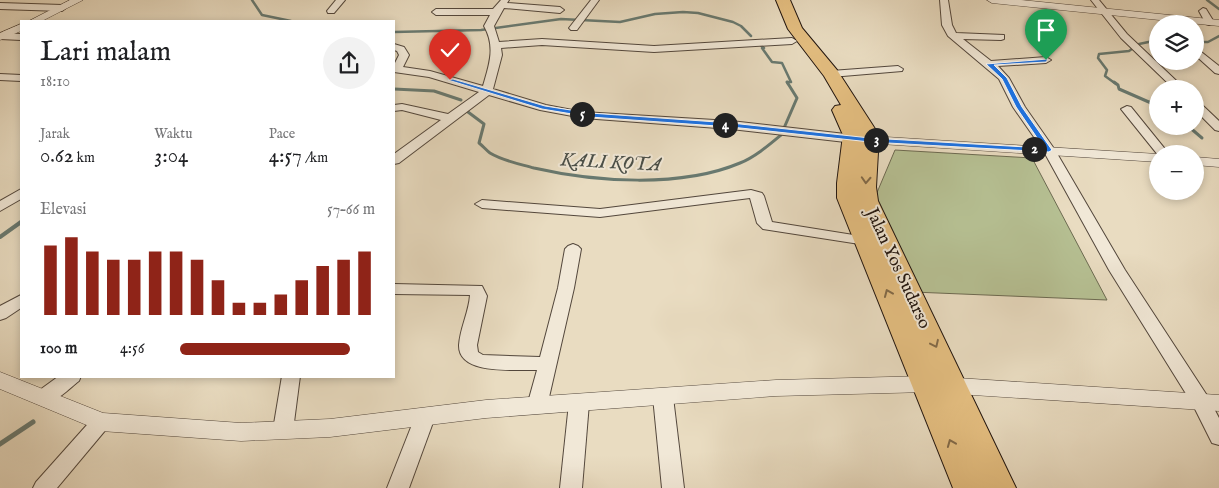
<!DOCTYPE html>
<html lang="id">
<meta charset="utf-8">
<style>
:root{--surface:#fff;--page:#f2f2f2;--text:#202124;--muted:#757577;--accent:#8f2418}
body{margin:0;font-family:"IM FELL English",serif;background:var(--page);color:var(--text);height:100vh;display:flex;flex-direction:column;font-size:19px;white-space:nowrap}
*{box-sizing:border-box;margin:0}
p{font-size:16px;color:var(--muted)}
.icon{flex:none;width:28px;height:28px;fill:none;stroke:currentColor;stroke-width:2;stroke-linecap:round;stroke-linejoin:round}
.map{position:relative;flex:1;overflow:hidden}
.side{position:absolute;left:20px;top:20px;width:375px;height:358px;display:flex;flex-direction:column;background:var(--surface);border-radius:0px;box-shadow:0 2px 8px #0003}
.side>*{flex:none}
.fabs{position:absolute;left:1149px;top:15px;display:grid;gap:10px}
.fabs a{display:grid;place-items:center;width:55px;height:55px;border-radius:50%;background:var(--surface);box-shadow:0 2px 8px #0003;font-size:25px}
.pin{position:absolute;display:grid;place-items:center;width:42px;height:42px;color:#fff;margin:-51px -21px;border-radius:50% 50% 50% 0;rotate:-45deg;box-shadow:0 0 5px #0007}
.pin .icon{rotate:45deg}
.km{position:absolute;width:25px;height:25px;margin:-12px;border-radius:50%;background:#222;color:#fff;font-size:14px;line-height:25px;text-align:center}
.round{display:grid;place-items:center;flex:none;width:52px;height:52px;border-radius:26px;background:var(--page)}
.head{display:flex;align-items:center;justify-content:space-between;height:85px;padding:0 20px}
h1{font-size:28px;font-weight:600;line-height:38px}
.figures{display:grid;grid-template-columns:repeat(3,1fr);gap:8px;height:85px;padding:5px 20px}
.figures div{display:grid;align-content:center}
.figures b{font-size:21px;font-weight:600}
.figures small{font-size:14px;font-weight:400}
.figures p{font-size:14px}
.chart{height:140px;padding:10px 20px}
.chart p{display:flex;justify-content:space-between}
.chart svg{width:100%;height:90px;margin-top:5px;stroke:var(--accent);stroke-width:6}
ul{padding:0 20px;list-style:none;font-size:16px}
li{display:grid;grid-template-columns:80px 60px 1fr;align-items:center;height:38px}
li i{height:12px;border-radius:6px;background:var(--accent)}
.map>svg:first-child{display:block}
.green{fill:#b6c093;stroke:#6c6a51}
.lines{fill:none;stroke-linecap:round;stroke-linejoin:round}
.stream-far3{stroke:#687970;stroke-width:2.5}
.stream-far2{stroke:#687970;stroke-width:3}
.stream-far1{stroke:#687970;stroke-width:4}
.stream{stroke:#687970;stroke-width:5}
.minor-casing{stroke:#53473c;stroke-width:2}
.tertiary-casing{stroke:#53473c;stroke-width:1}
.trunk-casing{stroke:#21150f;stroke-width:2}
.minor{fill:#f1e8d7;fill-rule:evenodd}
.tertiary{fill:#f1e8d7;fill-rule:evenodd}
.trunk{fill:#e4be80;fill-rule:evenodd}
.oneway{stroke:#826a48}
.route{fill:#1a73e8;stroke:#fff}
.labels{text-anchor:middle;stroke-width:4;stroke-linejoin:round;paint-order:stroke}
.street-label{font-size:18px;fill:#21150f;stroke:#f1e8d7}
.water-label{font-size:19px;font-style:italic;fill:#4a4f48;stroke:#f1e8d7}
</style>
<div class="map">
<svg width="1219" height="488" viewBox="0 0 1219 488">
<rect width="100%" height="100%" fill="#e9dcc1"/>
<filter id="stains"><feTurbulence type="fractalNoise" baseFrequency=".004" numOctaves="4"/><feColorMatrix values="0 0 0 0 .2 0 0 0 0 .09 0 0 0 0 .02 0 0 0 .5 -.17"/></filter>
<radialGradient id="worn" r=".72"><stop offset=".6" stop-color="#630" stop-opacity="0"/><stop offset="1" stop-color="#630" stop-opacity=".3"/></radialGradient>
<!-- green -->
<polygon class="green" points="895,150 1032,158 1107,300 913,292 873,202"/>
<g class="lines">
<!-- stream-far3 -->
<g class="stream-far3">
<polyline points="252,0 262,15 291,21"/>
<polyline points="1207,0 1219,9"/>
<polyline points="394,32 481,30 561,19 620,22 655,14 683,12 698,13 733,22 741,26 751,36"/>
<polyline points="1195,42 1208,42 1219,36"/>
<polyline points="758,43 764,48 762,48 772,62 782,63 791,82 787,82 788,84"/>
<polyline points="1116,84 1105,76 1107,70 1098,58 1099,54 1129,51 1139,44 1158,40"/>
</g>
<!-- stream-far2 -->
<g class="stream-far2">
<polyline points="1114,82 1118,85 1119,89 1158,106"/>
<polyline points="394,89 434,91 461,100"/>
<path d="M464,109L484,124L479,143C483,146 486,150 490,153C503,161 520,164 534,168C595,182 681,188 740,163C755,157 769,145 781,135"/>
<polyline points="1188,126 1202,138"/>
<polyline points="784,128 797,98 787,82"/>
</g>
<!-- stream-far1 -->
<polyline class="stream-far1" points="0,237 21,222"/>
<!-- stream -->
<polyline class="stream" points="0,444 33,422"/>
<!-- minor casing -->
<g class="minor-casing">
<g id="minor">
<polygon points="336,0 345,0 334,13 328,13 327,11"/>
<path d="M501,0H509L507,3L560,7L564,10L560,13L504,8L494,26L499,42L542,39L654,46L792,38L797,41L792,44L654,52L542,45L501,48L502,55L493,89L546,105L583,112L731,121L863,136L869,140L863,144L731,129L583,118L540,110L489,95L399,163L394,164V154L441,120L402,110L394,111V105L402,104L448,114L479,92L429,77L394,72V65L399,55L397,51L394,50V44L404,47L409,55L403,67L430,71L483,86C489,65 496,47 484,26L490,15H436L432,12L436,9H493Z"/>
<polygon points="591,0 599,0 577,30 571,30 569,28"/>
<polygon points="940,0 948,0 952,25 956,33 1004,35 1004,39 1001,40 963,39 991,61 1046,57 1051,60 1046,63 998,66 1009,78 1025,107 1055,150 1125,270 1208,397 1219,418 1219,445 1212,443 1193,405 1109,270 1043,150 1013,107 999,79 948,36 942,25"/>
<polygon points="1091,0 1099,0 1127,34 1185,89 1174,89 1121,38"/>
<polygon points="0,3 62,5 66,8 62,11 0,9"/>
<polygon points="1203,8 1206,9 1214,22 1212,24 1209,25 1206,24 1199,11"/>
<polygon points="0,33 21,34 21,40 0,39"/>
<polygon points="1195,47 1219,66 1219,74 1215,73 1195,55"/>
<polygon points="898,66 903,69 902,71 831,77 826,74 831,71"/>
<polygon points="0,74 21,75 21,81 0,80"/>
<polygon points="1195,101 1199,102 1219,121 1219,131 1215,130 1195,110"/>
<polygon points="1127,106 1131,107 1169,154 1158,154 1158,155 1121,109"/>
<polygon points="21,189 21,199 0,211 0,201"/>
<polygon points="751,190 762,193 764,196 772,222 866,237 871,238 873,241 871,244 866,245 763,229 757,223 750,198 600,217 482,208 475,204 482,200 600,209"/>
<path d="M573,244L578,246L581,249L574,288L547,406L544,411L537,413L530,411L527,406L537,370C516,369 458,376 459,345C460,328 469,312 470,295L394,294V284L482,286L487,296L477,345L478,352L483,355L540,357L558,288L565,249L568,246Z"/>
<polygon points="21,295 21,308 6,318 0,320 0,306"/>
<path d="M59,376H81L79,381C67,390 53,407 37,402L34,397L37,392Z"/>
<polygon points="282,376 300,376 293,430 290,436 283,438 276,436 273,430"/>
<polygon points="663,390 670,392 673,397 684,488 662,488 653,397 656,392"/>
<polygon points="579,396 586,398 589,403 582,488 560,488 569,403 572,398"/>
<polygon points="425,409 432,412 435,417 409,488 387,488 415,417 418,412"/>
<polygon points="101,414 108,417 111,422 108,427 57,488 33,488 36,482 94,417"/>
</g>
</g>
<!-- tertiary casing -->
<g class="tertiary-casing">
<g id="tertiary">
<polygon points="70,0 83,0 42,21 29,21"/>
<polygon points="987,0 1021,0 1219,20 1219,26 992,3"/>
<polygon points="21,24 21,31 0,40 0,33"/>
<polygon points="870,136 1158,154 1159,154 1158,162 865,143 863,140 865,137"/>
<polygon points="1195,157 1219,159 1219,167 1195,165"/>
<polygon points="0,372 103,413 241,423 330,419 486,400 776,380 927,376 1219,395 1219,411 927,392 776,396 486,418 330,437 241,441 101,431 0,389"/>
</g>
</g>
<!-- trunk casing -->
<g class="trunk-casing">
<polygon id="trunk" points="776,0 790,0 802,28 837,70 879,135 876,187 878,201 1016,488 953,488 837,198 837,183 843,135 832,110 835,106 841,105 824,76 788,29"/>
</g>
<!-- minor -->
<use href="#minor" class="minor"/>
<!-- tertiary -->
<use href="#tertiary" class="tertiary"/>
<!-- trunk -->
<use href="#trunk" class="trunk"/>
</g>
<!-- one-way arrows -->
<defs><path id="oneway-chevron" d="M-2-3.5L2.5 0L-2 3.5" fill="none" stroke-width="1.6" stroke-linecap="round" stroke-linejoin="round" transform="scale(1.25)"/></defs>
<g class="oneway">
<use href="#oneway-chevron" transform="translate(866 180) rotate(93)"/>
<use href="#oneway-chevron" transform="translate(888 293) rotate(-113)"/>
<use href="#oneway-chevron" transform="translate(935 344) rotate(65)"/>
<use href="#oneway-chevron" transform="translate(951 443) rotate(-112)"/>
</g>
<!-- route -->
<polygon class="route" points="1048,59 1046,62 994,65 1007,78 1022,107 1052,150 1049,152 870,142 731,127 590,117 542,109 448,80 453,79 545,106 590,113 731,123 870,138 1044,148 1016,107 1002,79 986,64"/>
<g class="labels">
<!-- street labels -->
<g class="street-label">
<text transform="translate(899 268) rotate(65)" y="6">Jalan Yos Sudarso</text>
</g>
<!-- water labels -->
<g class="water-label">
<text transform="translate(611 161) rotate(3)" y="7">KALI KOTA</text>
</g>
</g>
<rect width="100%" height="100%" filter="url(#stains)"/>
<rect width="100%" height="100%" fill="url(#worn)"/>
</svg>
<div class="fabs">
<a><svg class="icon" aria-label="layers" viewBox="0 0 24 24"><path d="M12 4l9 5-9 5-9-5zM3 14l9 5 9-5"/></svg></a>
<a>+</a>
<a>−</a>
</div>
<div class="pin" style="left:1046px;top:60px;background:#1e9e55"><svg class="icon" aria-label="arrive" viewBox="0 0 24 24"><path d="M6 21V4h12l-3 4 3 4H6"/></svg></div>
<div class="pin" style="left:450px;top:80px;background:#d93025"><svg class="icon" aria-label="check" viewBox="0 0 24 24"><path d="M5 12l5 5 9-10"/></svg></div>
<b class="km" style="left:1034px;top:149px">2</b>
<b class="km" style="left:876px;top:140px">3</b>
<b class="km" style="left:725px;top:125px">4</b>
<b class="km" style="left:582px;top:114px">5</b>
<section class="side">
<div class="head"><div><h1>Lari malam</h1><p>18:10</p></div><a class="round"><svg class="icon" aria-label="share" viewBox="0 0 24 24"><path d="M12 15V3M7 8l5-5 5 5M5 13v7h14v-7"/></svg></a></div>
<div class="figures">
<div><p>Jarak</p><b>0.62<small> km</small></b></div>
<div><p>Waktu</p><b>3:04</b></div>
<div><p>Pace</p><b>4:57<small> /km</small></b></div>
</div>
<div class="chart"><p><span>Elevasi</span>57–66 m</p>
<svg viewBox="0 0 160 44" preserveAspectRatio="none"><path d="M5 44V10M15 44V6M25 44V13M35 44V17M45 44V17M55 44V13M65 44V13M75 44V17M85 44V27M95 44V38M105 44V38M115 44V34M125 44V27M135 44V20M145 44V17M155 44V13"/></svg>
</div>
<ul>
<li><b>100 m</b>4:56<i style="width:87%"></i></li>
</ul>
</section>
</div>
